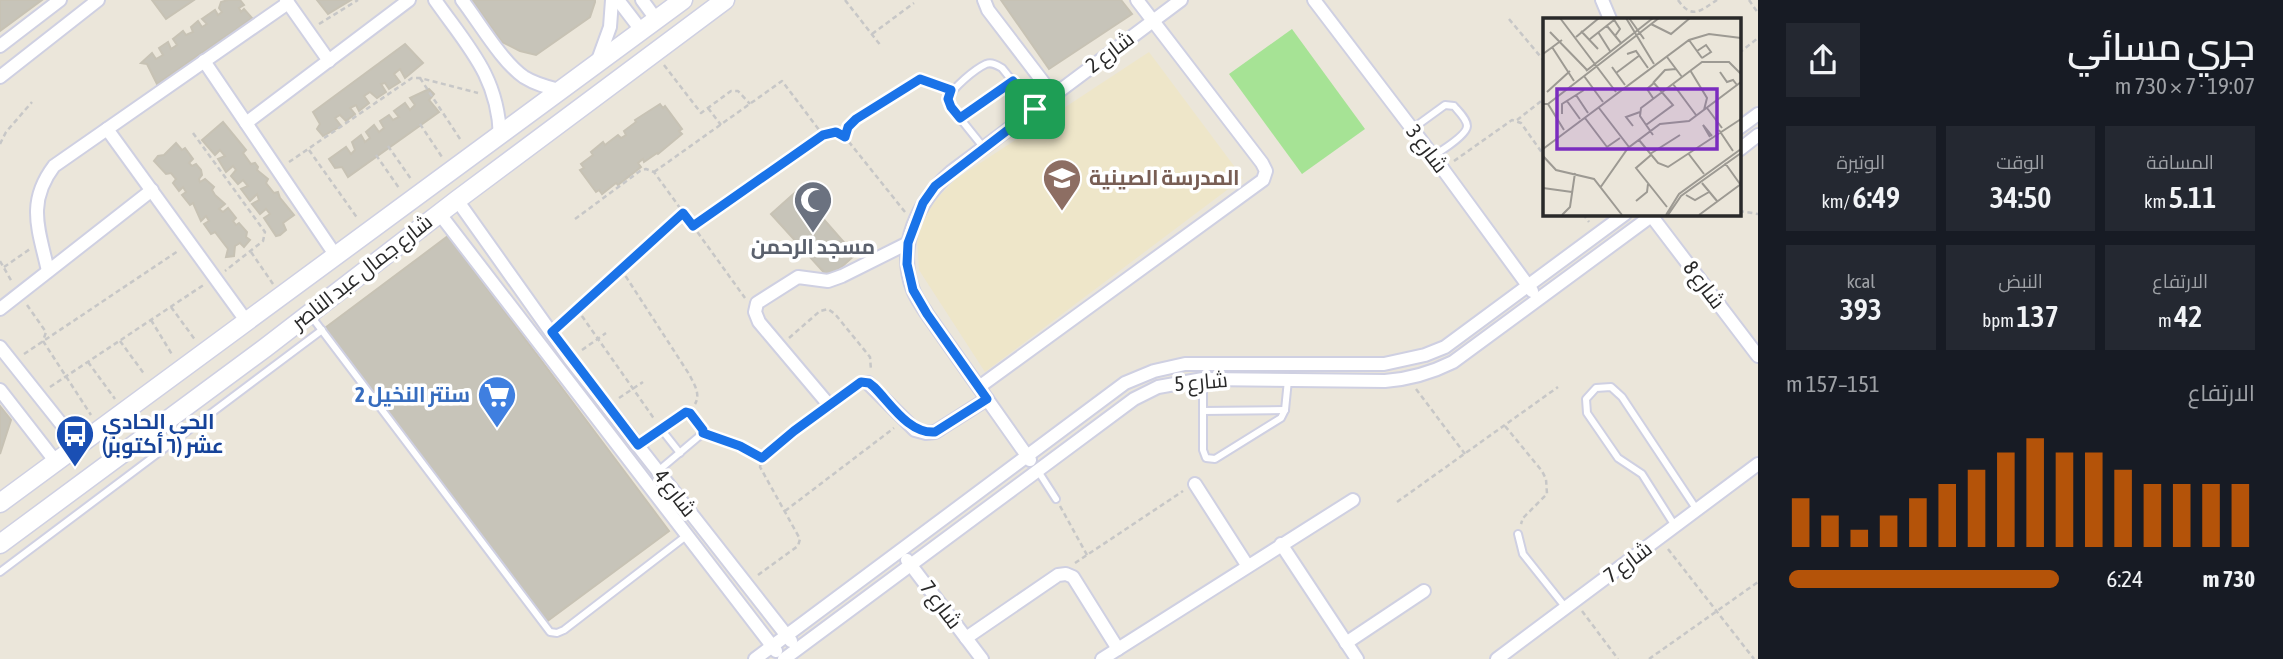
<!DOCTYPE html>
<html lang="ar">
<meta charset="utf-8">
<style>
:root{--surface:#171b24;--page:#242831;--text:#f1f3f6;--muted:#9ea1a6;--accent:#b45309}
body{margin:0;font-family:"Asap Condensed",Cairo,sans-serif;background:var(--page);color:var(--text);direction:rtl;height:100vh;display:flex;flex-direction:column;font-size:26px;white-space:nowrap}
*{box-sizing:border-box;margin:0}
p{font-size:23px;color:var(--muted)}
.icon{flex:none;width:38px;height:38px;fill:none;stroke:currentColor;stroke-width:2;stroke-linecap:round;stroke-linejoin:round}
.map{position:relative;flex:1;overflow:hidden;direction:ltr}
.panel{display:flex;flex-direction:column;background:var(--surface);width:525px}
.panel>*{flex:none}
.pin{position:absolute;display:grid;place-items:center;width:60px;height:60px;color:#fff;margin:-30px;border-radius:14px;box-shadow:0 4px 10px #0006}
.round{display:grid;place-items:center;flex:none;width:74px;height:74px;border-radius:0px;background:var(--page)}
.overview{display:flex;align-items:center;justify-content:space-between;height:119px;padding:0 28px}
h1{font-size:38px;font-weight:600;line-height:52px}
.figures{display:grid;grid-template-columns:repeat(3,1fr);gap:10px;height:119px;padding:7px 28px}
.figures div{display:grid;align-content:center;border-radius:0px;background:var(--page);text-align:center}
.figures b{font-size:30px;font-weight:600}
.figures small{font-size:19px;font-weight:400}
.figures p{font-size:19px}
.chart{height:196px;padding:14px 28px}
.chart p{display:flex;justify-content:space-between}
.chart svg{width:100%;height:126px;margin-top:7px;stroke:var(--accent);stroke-width:6}
ul{padding:0 28px;list-style:none;font-size:23px}
li{display:grid;grid-template-columns:112px 84px 1fr;align-items:center;height:52px}
li i{height:18px;border-radius:9px;background:var(--accent)}
main{display:flex;flex:1;min-height:0}
.map>svg:first-child{display:block}
.education{fill:#eee6c9}
.green{fill:#a6e395}
.building{fill:#c7c4b9;stroke:#c7c2b4;stroke-width:2}
.lines{fill:none;stroke-linecap:round;stroke-linejoin:round}
.service-casing{stroke:#cfd0e2;stroke-width:10}
.minor-casing{stroke:#cfd0e2;stroke-width:16}
.secondary-casing{stroke:#cfd0e2;stroke-width:21}
.path{stroke:#c7c7c7;stroke-width:2.5;stroke-dasharray:5 3.5;stroke-linecap:butt}
.service{stroke:#fff;stroke-width:6}
.minor{stroke:#fff;stroke-width:12}
.secondary{stroke:#fff;stroke-width:18}
.route-casing{stroke:#fff;stroke-width:14}
.route{stroke:#1a73e8;stroke-width:9}
.labels{text-anchor:middle;stroke-width:7;stroke-linejoin:round;paint-order:stroke}
.street-label{font-size:21px;fill:#292929;stroke:#fff}
.education-label{font-size:21px;font-weight:bold;fill:#785e54;stroke:#fff;text-anchor:start}
.worship-label{font-size:21px;font-weight:bold;fill:#5b616d;stroke:#fff}
.shop-label{font-size:21px;font-weight:bold;fill:#366cbe;stroke:#fff;text-anchor:end}
.transit-label{font-size:21px;font-weight:bold;fill:#164399;stroke:#fff;text-anchor:start}
.inset-road{fill:none;stroke:#9d9a93;stroke-width:2}
.view{fill:#7b2cbf;fill-opacity:0.15;stroke:#7b2cbf;stroke-width:3.5}
.inset-edge{fill:none;stroke:#292929;stroke-width:3.5}
</style>
<main>
<section class="panel">
<div class="overview"><div><h1>جري مسائي</h1><p>19:07 · 7 × 730 m</p></div><a class="round"><svg class="icon" aria-label="share" viewBox="0 0 24 24"><path d="M12 15V3M7 8l5-5 5 5M5 13v7h14v-7"/></svg></a></div>
<div class="figures">
<div><p>المسافة</p><b>5.11<small> km</small></b></div>
<div><p>الوقت</p><b>34:50</b></div>
<div><p>الوتيرة</p><b>6:49<small> /km</small></b></div>
</div>
<div class="figures">
<div><p>الارتفاع</p><b>42<small> m</small></b></div>
<div><p>النبض</p><b>137<small> bpm</small></b></div>
<div><p>kcal</p><b>393</b></div>
</div>
<div class="chart"><p><span>الارتفاع</span>151–157 m</p>
<svg viewBox="0 0 160 44" preserveAspectRatio="none"><path d="M5 44V27M15 44V33M25 44V38M35 44V33M45 44V27M55 44V22M65 44V17M75 44V11M85 44V6M95 44V11M105 44V11M115 44V17M125 44V22M135 44V22M145 44V22M155 44V22"/></svg>
</div>
<ul>
<li><b>730 m</b>6:24<i style="width:99%"></i></li>
</ul>
</section>
<div class="map">
<svg width="1758" height="659" viewBox="0 0 1758 659">
<rect width="100%" height="100%" fill="#ebe6da"/>
<!-- education -->
<polygon class="education" points="1149,52 1243,178 985,372 919,270 917,237 922,219 931,204 956,179"/>
<!-- green -->
<polygon class="green" points="1292,29 1365,129 1302,174 1229,74"/>
<!-- building -->
<g class="building">
<polygon points="0,0 42,0 0,31"/>
<polygon points="152,0 194,0 166,19"/>
<polygon points="228,0 240,0 244,5 239,8 241,12 244,9 252,18 157,84 147,64 141,63 152,53 156,59 163,55 159,48 168,42 171,49 177,45 173,39 183,31 186,35 193,32 191,27 198,21 202,27 207,24 202,19 215,10 218,15 222,12 219,8 221,2"/>
<polygon points="317,0 351,0 328,14"/>
<polygon points="472,0 595,0 595,2 590,17 536,55 520,51 502,42"/>
<polygon points="1001,0 1121,0 1132,14 1049,69"/>
<polygon points="405,44 423,63 405,78 400,69 394,74 400,82 389,89 385,83 381,84 386,92 377,98 370,92 364,96 369,103 359,111 356,105 350,108 355,114 346,121 340,115 335,118 341,126 323,136 317,129 320,124 313,112"/>
<polygon points="429,89 434,94 429,100 439,112 348,177 342,167 335,168 329,159 346,147 351,154 355,150 352,142 361,135 365,142 370,138 366,132 374,125 379,132 384,128 380,121 389,115 393,120 399,117 394,111 405,103 410,110 415,105 410,98"/>
<polygon points="660,104 663,108 665,106 682,129 679,131 682,134 658,154 657,153 644,162 643,159 638,163 641,167 618,185 616,183 602,194 599,190 596,192 580,170 584,168 581,164 593,155 591,152 603,142 605,145 618,135 621,138 626,135 624,131 636,122 635,120"/>
<polygon points="223,122 246,150 243,153 251,164 255,163 258,167 257,170 268,179 266,183 274,193 278,192 280,198 294,215 283,223 286,230 280,235 276,236 264,218 270,214 266,209 260,214 252,204 259,200 257,194 250,201 241,189 248,186 243,180 238,184 231,176 236,170 233,166 226,172 218,159 225,156 220,150 215,155 202,140"/>
<polygon points="176,143 182,150 185,148 193,159 189,163 192,166 196,164 201,170 202,175 199,179 200,182 205,179 214,187 212,190 215,195 225,204 219,209 223,212 228,208 236,218 233,221 236,225 239,223 247,232 246,237 250,240 244,247 240,243 235,246 234,256 226,257 228,249 215,232 211,234 204,224 209,221 206,216 201,221 193,203 190,205 182,195 186,192 183,187 179,191 173,183 176,179 171,173 166,174 154,161 158,156 164,155"/>
<polygon points="798,190 855,255 829,278 771,214"/>
<polygon points="448,236 669,531 546,622 325,328"/>
<polygon points="0,406 11,420 0,454"/>
</g>
<g class="lines">
<!-- service casing -->
<g class="service-casing">
<g id="service">
<polyline points="960,118 1013,81"/>
<path d="M1412,129L1445,105L1454,106C1458,111 1467,119 1467,126C1467,135 1441,151 1433,156"/>
<path d="M984,148L951,107L948,99C952,88 975,69 986,64C992,62 997,65 1002,68L1035,109"/>
<polyline points="311,316 550,632 557,633 564,630 686,536"/>
<polyline points="1203,379 1203,450 1206,458 1215,459 1281,418 1285,410 1288,380"/>
<polyline points="1203,411 1285,410"/>
<polyline points="661,429 680,453"/>
<polyline points="638,445 683,413 690,413 703,430 703,433 658,471"/>
<polyline points="1038,471 1056,499"/>
<polyline points="1675,526 1642,474 1618,458 1587,413 1586,399 1596,388 1611,387 1622,397 1697,510"/>
<polyline points="1518,534 1523,554 1566,608"/>
<polyline points="0,572 322,330"/>
</g>
</g>
<!-- minor casing -->
<g class="minor-casing">
<g id="minor">
<polyline points="286,0 329,61"/>
<path d="M435,0C468,47 498,76 500,136"/>
<path d="M462,0C479,22 502,62 524,77C535,84 547,87 559,90"/>
<polyline points="618,0 641,30"/>
<polyline points="642,0 656,19"/>
<polyline points="984,0 988,10 1053,95"/>
<polyline points="1314,0 1442,168 1532,291"/>
<polyline points="1602,0 1610,19"/>
<polyline points="0,46 60,0"/>
<polyline points="598,60 610,27 612,0"/>
<polyline points="204,61 336,256"/>
<polyline points="0,77 98,0"/>
<polyline points="246,123 409,0"/>
<polyline points="1739,128 1758,114"/>
<polyline points="107,129 247,322"/>
<polyline points="1739,150 1758,135"/>
<polyline points="457,200 570,359 791,641"/>
<polyline points="439,213 776,651"/>
<polyline points="1650,214 1758,356"/>
<path d="M48,271C39,230 26,203 54,166L288,3"/>
<polyline points="0,309 152,190"/>
<polyline points="0,347 78,445"/>
<polyline points="868,383 915,430 926,433 935,432 987,399"/>
<polyline points="979,387 1263,180 1266,171 1262,163 1137,0"/>
<polyline points="0,390 56,462"/>
<polyline points="829,405 759,322 755,312 757,303 798,277 828,281 842,276 908,243"/>
<path d="M1030,460L927,314C922,306 916,298 913,290C896,246 918,201 951,172L1181,0"/>
<polyline points="1195,484 1247,565"/>
<polyline points="1281,544 1357,659"/>
<polyline points="907,560 982,659"/>
<polyline points="966,638 1058,575 1066,574 1073,577 1118,649"/>
<polyline points="1346,643 1424,591"/>
<polyline points="755,659 1125,383 1154,371 1185,364 1384,364 1425,355 1445,347 1625,214"/>
<path d="M784,659L1134,399L1158,387L1203,379L1385,381C1411,379 1431,373 1453,362L1654,214"/>
<polyline points="1102,659 1353,500"/>
<polyline points="1497,659 1758,464"/>
</g>
</g>
<!-- secondary casing -->
<g class="secondary-casing">
<g id="secondary">
<polyline points="0,503 683,0"/>
<polyline points="0,544 265,348 457,200 725,0"/>
</g>
</g>
<!-- path -->
<g class="path">
<polyline points="845,0 881,46"/>
<path d="M1678,0C1692,20 1700,11 1717,0"/>
<polyline points="1749,0 1758,13"/>
<polyline points="1509,19 1545,62"/>
<polyline points="319,24 358,0"/>
<polyline points="872,34 914,3"/>
<polyline points="1739,53 1758,38"/>
<polyline points="664,65 701,113 731,91 738,91 750,104"/>
<polyline points="420,78 462,142"/>
<polyline points="708,108 721,125"/>
<polyline points="1517,120 1545,98"/>
<polyline points="420,124 442,157"/>
<polyline points="193,133 265,232 263,241 225,271"/>
<polyline points="0,144 6,132 32,102"/>
<polyline points="388,146 411,179"/>
<polyline points="309,150 358,219"/>
<polyline points="376,155 399,188"/>
<polyline points="1454,161 1512,120 1521,123 1545,157"/>
<polyline points="289,162 412,78 420,78 478,93"/>
<polyline points="654,172 782,81 823,135"/>
<polyline points="1739,211 1758,214"/>
<polyline points="905,212 845,137 848,127 856,119 920,79 943,87"/>
<polyline points="1583,214 1589,222"/>
<polyline points="575,219 640,171 646,169 654,172 745,298"/>
<polyline points="693,226 823,135 836,132 845,137"/>
<polyline points="251,252 273,284"/>
<polyline points="0,261 12,282"/>
<polyline points="4,267 30,249"/>
<path d="M621,269L689,374C694,384 701,394 695,404"/>
<polyline points="27,305 46,332 43,341 91,415"/>
<polyline points="171,307 196,341"/>
<polyline points="577,309 655,420"/>
<polyline points="151,320 173,356"/>
<polyline points="561,324 683,213"/>
<polyline points="789,338 820,311 828,309 835,314 870,357 871,370"/>
<polyline points="120,341 145,375"/>
<polyline points="582,350 606,333"/>
<polyline points="24,354 178,251"/>
<polyline points="88,362 115,399"/>
<polyline points="50,387 205,284"/>
<polyline points="1416,389 1465,454"/>
<polyline points="841,397 856,386"/>
<polyline points="619,398 643,382"/>
<polyline points="1505,426 1542,471 1546,479 1547,494 1523,518 1521,524"/>
<polyline points="711,436 740,446 762,458"/>
<polyline points="1397,502 1558,387"/>
<polyline points="1060,506 1087,555"/>
<polyline points="785,511 894,428"/>
<polyline points="1668,549 1754,659"/>
<polyline points="1075,563 1183,491"/>
<polyline points="758,575 798,546 800,539 760,467 762,458 818,413"/>
<polyline points="1582,611 1618,659"/>
<polyline points="1649,659 1758,582"/>
</g>
<!-- service -->
<use href="#service" class="service"/>
<!-- minor -->
<use href="#minor" class="minor"/>
<!-- secondary -->
<use href="#secondary" class="secondary"/>
</g>
<g class="lines">
<!-- route casing -->
<g class="route-casing">
<path id="route" d="M920,79L951,90L948,99L951,107L960,118L1013,81L1035,109L935,186L923,203L908,243L907,264L913,290L927,314L987,399L935,432C909,434 891,404 874,387L869,383L861,382L794,431L762,458L740,446L703,433V430L690,413L686,412L638,445L552,332L683,213L693,226L823,135L836,132L845,137L848,127L856,119Z"/>
</g>
<!-- route -->
<use href="#route" class="route"/>
</g>
<!-- icons -->
<defs>
<g id="school-pin" transform="scale(2.0125)"><path d="M0 17L-7.5 6A9.5 9.5 0 1 1 7.5 6Z" fill="#8d6e63" stroke="#fff"/><path d="M0-5L7-2L0 1L-7-2ZM-4 1L0 2.5L4 1V4Q0 6-4 4Z" fill="#fff"/></g>
<g id="mosque-pin" transform="scale(2.0125)"><path d="M0 17L-7.5 6A9.5 9.5 0 1 1 7.5 6Z" fill="#6b7280" stroke="#fff"/><path d="M3.5-4.9A6 6 0 1 0 3.5 4.9A5 5 0 1 1 3.5-4.9Z" fill="#fff"/></g>
<g id="supermarket-pin" transform="scale(2.0125)"><path d="M0 17L-7.5 6A9.5 9.5 0 1 1 7.5 6Z" fill="#3f7fe0" stroke="#fff"/><path d="M-6-5.5h2.5l.6 2H6L4.5 2H-2.5L-4.4-4H-6ZM-1.5 3.2a1.3 1.3 0 1 0 .1 0ZM3 3.2a1.3 1.3 0 1 0 .1 0Z" fill="#fff"/></g>
<g id="bus-pin" transform="scale(2.0125)"><path d="M0 17L-7.5 6A9.5 9.5 0 1 1 7.5 6Z" fill="#1a4fb4" stroke="#fff"/><path d="M-5-6H5V4H4V6H2V4H-2V6H-4V4H-5ZM-3.5-4V0h7V-4ZM-3.5 1.2v1.5H-2V1.2ZM2 1.2v1.5H3.5V1.2Z" fill="#fff"/></g>
</defs>
<g fill-rule="evenodd">
<use href="#school-pin" x="1062" y="178"/>
<use href="#mosque-pin" x="813" y="200"/>
<use href="#supermarket-pin" x="497" y="395"/>
<use href="#bus-pin" x="75" y="434"/>
</g>
<g class="labels">
<!-- street labels -->
<g class="street-label">
<text transform="translate(1110 52) rotate(-37)" y="7">شارع 2</text>
<text transform="translate(1427 149) rotate(53)" y="7">شارع 3</text>
<text transform="translate(362 272) rotate(-38)" y="7">شارع جمال عبد الناصر</text>
<text transform="translate(1704 285) rotate(53)" y="7">شارع 8</text>
<text transform="translate(1201 382) rotate(-5)" y="7">شارع 5</text>
<text transform="translate(675 493) rotate(52)" y="7">شارع 4</text>
<text transform="translate(1628 562) rotate(-37)" y="7">شارع 7</text>
<text transform="translate(941 605) rotate(53)" y="7">شارع 7</text>
</g>
<!-- education labels -->
<g class="education-label">
<text x="1089" y="185">المدرسة الصينية</text>
</g>
<!-- worship labels -->
<g class="worship-label">
<text x="813" y="254">مسجد الرحمن</text>
</g>
<!-- shop labels -->
<g class="shop-label">
<text x="470" y="402">سنتر النخيل 2</text>
</g>
<!-- transit labels -->
<g class="transit-label">
<text x="102" y="429">الحي الحادي<tspan x="102" dy="24">عشر (٦ أكتوبر)</tspan></text>
</g>
</g>
<!-- overview -->
<g transform="translate(1543 18)">
<rect width="198" height="198" fill="#ebe6da"/>
<path class="inset-road" d="M17,0L73,74M70,0L77,11L72,18M83,0L111,46M86,0L101,21M108,6L128,16L147,0M64,8L78,25M38,13L55,31M7,14L44,52M55,14L67,33M33,19L56,0M47,21L71,2M146,22L159,40M9,29L31,63M154,33L163,27L168,34L159,40M0,36L19,22M84,36L93,33L105,50M124,39L139,59M69,49L82,67M147,52L164,80L161,92M43,53L110,0M177,54L184,64L190,62L194,67M73,55L97,37M41,58L60,84M110,65L122,52L133,51M130,66L153,97M4,74L27,53M33,77L45,95M24,83L37,101M0,86H5L21,112M5,86L116,0M56,90L86,129M164,90L179,110M19,96V86L41,72M42,100L64,129L77,120M103,107L130,87L111,65L104,71L110,80M90,108L83,99L97,94M176,112L190,133M110,117L97,98L98,90L159,44H186L198,56M167,119L160,107L169,118M96,122L115,145L125,149L198,101M0,131L146,22L166,16L198,20M145,135L161,156M107,136L137,117M108,137L93,150L124,189M0,138L13,152L51,161L79,197M182,145L197,166M159,165L174,183M0,170L29,174M57,170L85,130L117,106L146,103L198,64M143,177L152,182L166,174M93,183L104,174L105,166M19,197L27,189L32,155M123,197L136,176L198,131M125,197L138,178L198,135M156,197L198,166"/>
<path class="view" d="M14,71H174V131H14Z"/>
<rect width="198" height="198" class="inset-edge"/>
</g>
</svg>
<div class="pin" style="left:1035px;top:109px;background:#1e9e55"><svg class="icon" aria-label="arrive" viewBox="0 0 24 24"><path d="M6 21V4h12l-3 4 3 4H6"/></svg></div>
</div>
</main>
